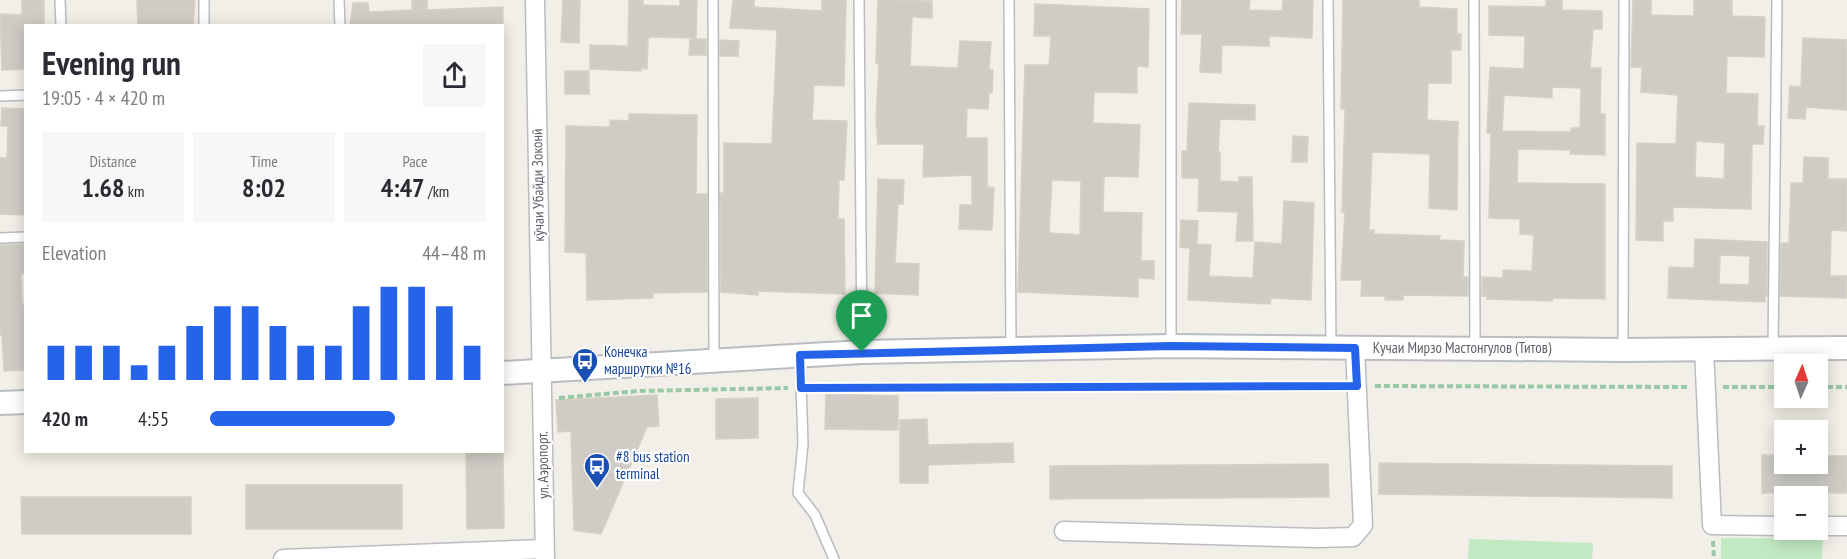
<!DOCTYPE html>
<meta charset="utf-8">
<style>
:root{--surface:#fff;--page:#f7f7f7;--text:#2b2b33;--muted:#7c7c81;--accent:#2563eb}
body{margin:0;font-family:"PT Sans Narrow",sans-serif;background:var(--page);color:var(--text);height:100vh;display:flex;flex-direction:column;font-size:22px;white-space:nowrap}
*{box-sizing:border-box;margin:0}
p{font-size:20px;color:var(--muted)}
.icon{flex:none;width:33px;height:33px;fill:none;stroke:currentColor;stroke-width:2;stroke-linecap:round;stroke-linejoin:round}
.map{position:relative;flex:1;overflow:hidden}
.sheet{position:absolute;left:24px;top:24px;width:480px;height:429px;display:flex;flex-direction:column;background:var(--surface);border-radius:0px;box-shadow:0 3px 15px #0003}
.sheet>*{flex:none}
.needle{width:39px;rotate:3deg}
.controls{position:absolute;left:1774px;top:354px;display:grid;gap:12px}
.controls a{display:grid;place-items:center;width:54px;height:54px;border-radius:0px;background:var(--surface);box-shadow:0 3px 15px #0003;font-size:30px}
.pin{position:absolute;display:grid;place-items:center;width:51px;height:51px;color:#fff;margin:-62px -26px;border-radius:50% 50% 50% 0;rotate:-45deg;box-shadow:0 0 6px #0007}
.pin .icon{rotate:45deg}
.round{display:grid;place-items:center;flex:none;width:63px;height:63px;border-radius:0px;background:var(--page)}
.summary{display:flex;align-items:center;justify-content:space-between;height:102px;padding:0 18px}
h1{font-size:33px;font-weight:700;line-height:45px}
.metrics{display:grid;grid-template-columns:repeat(3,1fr);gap:9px;height:102px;padding:6px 18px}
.metrics div{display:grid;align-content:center;border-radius:0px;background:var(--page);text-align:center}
.metrics b{font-size:26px;font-weight:700}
.metrics small{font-size:16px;font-weight:400}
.metrics p{font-size:16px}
.chart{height:168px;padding:12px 18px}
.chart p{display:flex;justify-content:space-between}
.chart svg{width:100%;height:108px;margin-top:6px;stroke:var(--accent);stroke-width:6}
ul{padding:0 18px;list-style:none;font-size:20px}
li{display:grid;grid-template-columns:96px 72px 1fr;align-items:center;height:45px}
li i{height:15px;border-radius:8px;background:var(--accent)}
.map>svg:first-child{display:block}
.green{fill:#c2eac2}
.building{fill:#ceccc5;stroke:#d7d1c4;stroke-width:1.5;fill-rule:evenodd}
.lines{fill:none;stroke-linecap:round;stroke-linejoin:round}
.service-casing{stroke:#b9bcc1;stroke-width:12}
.minor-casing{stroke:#b9bcc1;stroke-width:21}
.tertiary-casing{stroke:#b9bcc1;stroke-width:26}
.path{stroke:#99c9a6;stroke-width:4;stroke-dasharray:6 3;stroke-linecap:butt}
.service{stroke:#fff;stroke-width:9}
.minor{stroke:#fff;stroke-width:18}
.tertiary{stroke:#fff;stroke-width:22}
.route-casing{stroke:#fff;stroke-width:12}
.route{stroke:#2563eb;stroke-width:8}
.labels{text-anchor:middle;stroke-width:4.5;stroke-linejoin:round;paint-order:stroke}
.street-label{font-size:15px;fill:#5e6268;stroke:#fff}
.transit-label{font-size:15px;fill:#164399;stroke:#fff;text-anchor:start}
</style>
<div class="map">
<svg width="1847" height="559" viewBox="0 0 1847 559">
<rect width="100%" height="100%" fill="#f1efe7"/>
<!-- green -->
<g class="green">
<polygon points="1721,538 1823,539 1822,559 1721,559"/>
<polygon points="1469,539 1593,543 1592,559 1468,559"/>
</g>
<!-- building -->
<g class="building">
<polygon points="22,0 44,0 44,24 26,25 26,69 2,70 0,14 22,15"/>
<polygon points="137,0 195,0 193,26 138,26"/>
<polygon points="412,0 427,0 427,10 503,7 503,26 350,26 353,3 368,3 369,12 412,10"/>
<polygon points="563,0 580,0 579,43 561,42"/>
<polygon points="629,0 643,0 643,5 680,6 680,0 697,0 696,38 648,37 647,69 641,68 641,71 590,69 590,45 628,46"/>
<polygon points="733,0 754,0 754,7 822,11 822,0 846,0 844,86 814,85 812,120 847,121 844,180 839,180 838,219 844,219 845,294 758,291 758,295 721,292 720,193 724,193 724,143 772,144 777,30 730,28"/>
<polygon points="878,0 932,1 932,18 912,17 910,66 958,68 960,41 991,42 989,69 993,70 992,93 989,93 988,109 967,108 966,138 987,138 987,187 994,188 992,230 959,229 960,205 972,205 972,175 923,177 924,144 878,144 876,119 879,64 876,63"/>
<polygon points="1182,0 1250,0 1249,10 1282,11 1283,0 1313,0 1312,38 1269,36 1269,46 1222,45 1221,73 1200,72 1202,34 1181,34"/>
<polygon points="1343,0 1419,0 1419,7 1457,9 1457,34 1461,34 1461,50 1451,50 1451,83 1428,83 1427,120 1458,122 1457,210 1429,208 1430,154 1372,152 1369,230 1374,230 1374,234 1440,236 1439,240 1464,241 1463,277 1468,277 1468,296 1403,295 1403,300 1385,300 1385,296 1361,296 1362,280 1341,280 1345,212 1342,212 1345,109 1341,109"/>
<path d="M1546,0H1562V10L1602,11V29H1593L1590,68H1601L1600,114H1605V155L1570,154L1571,150L1518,149L1517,183L1605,184V299L1553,298L1552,301L1487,299V296H1482V277L1503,278V270L1532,271L1534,235L1520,234V219L1489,218L1491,133H1487L1490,67L1524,69L1525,36L1489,35V6L1546,7ZM1552,87L1581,88L1580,128H1571V132L1502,131L1504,95L1552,98Z"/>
<path d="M1633,0H1651V15L1694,16V0H1732V16L1765,17L1764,57L1727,56L1726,93L1758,94L1757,126H1764L1763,144H1752L1751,209L1673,207V221H1663V241L1636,240L1637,143L1676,144L1678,95L1641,92L1642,67H1631ZM1696,141L1725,143L1724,179L1695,177Z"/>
<path d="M1035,4L1149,9L1148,67L1137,66V93L1094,92L1093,123L1140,125L1138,177L1104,176L1103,212L1142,213L1141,261H1154V279L1138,278V297L1018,292L1025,65H1049L1051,36H1034ZM1052,180L1081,181L1080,235L1049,233Z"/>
<polygon points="1803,38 1847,40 1847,110 1806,107 1805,119 1788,118 1790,86 1801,87"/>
<polygon points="690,39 706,39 706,55 689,55"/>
<polygon points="720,40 739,41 738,56 720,56"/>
<rect x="565" y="71" width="24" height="23"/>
<polygon points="1189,103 1255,105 1255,120 1220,119 1218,152 1220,152 1220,181 1239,182 1239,177 1252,177 1253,241 1236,241 1238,212 1198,211 1199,178 1182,178 1182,151 1187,151"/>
<polygon points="2,108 26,109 26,215 0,214 0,158 7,158 8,126 1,126"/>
<polygon points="629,114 697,115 696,194 707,194 707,292 653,293 653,298 587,300 586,253 565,252 566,126 610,127 610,120 629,121"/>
<polygon points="1293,136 1308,137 1307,162 1292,162"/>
<polygon points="1804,157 1828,158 1828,179 1847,179 1847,231 1831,230 1830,276 1847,276 1846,298 1780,296 1781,243 1789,243 1791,183 1803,183"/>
<polygon points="878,179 904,180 903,204 898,204 895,263 919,264 918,295 875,293"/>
<polygon points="1284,201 1314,203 1311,300 1271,298 1270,304 1188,300 1190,248 1180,247 1181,220 1198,221 1197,244 1211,245 1209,276 1253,278 1255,242 1282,244"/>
<path d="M1695,239L1767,242V296H1765V302L1668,298L1669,267L1694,268ZM1720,255L1750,256L1749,285L1719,284Z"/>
<polygon points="26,244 26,273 21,274 22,304 26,304 26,370 4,371 2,335 0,335 0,245"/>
<polygon points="826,394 898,396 898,430 825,429"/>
<polygon points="657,395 659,426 647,427 601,534 574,530 571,431 558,432 556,400"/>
<polygon points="758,398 758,438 716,439 716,399"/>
<polygon points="927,419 928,445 1013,443 1014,462 928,465 928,483 900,483 900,420"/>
<polygon points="466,452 503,452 504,528 467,529"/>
<polygon points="1762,455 1785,455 1785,464 1818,464 1818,456 1847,456 1847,493 1762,493"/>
<polygon points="1379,463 1672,466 1672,498 1379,494"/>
<polygon points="1328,464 1329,497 1050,499 1050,466"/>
<rect x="246" y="485" width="156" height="44"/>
<polygon points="21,497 191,497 191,534 22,534"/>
</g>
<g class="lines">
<!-- service casing -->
<g class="service-casing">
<g id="service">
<polyline points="60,0 61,26"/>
<polyline points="204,0 204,26"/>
<polyline points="339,0 340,26"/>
<polyline points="713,0 714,359"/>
<polyline points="859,0 862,352"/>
<polyline points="1009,0 1011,349"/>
<polyline points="1328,0 1331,348"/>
<polyline points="1474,0 1475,348"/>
<polyline points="0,96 26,95"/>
<polyline points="0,238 26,237"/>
<polyline points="1171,346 1171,0"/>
<polyline points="1623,349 1624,0"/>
<polyline points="1773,349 1777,0"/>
<polyline points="800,355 803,444 798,493 815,515 834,559"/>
</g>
</g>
<!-- minor casing -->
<g class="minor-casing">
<g id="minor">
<polyline points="535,0 545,559"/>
<polyline points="1704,349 1712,525 1785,526"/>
<polyline points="1818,526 1847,526"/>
<polyline points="1064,531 1318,538 1353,537 1363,525 1355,348"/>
<polyline points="283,559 544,549"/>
</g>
</g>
<!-- tertiary casing -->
<g class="tertiary-casing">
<g id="tertiary">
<polyline points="502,373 862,352 1011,349 1171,346 1623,350 1847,348"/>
<polyline points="0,403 26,402"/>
</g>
</g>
<!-- path -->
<g class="path">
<polyline points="1375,386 1688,387"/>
<polyline points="1723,387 1785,387"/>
<polyline points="1818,387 1847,387"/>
<polyline points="814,388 1340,387"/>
<polyline points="559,398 638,391 788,388"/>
<polyline points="1713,541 1714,559"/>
</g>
<!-- service -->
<use href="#service" class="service"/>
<!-- minor -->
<use href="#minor" class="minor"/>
<!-- tertiary -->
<use href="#tertiary" class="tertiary"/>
</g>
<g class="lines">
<!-- route casing -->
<g class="route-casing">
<polygon id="route" points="1171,346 1355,348 1357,386 801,388 800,355"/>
</g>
<!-- route -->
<use href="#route" class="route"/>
</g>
<!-- icons -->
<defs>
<g id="bus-pin" transform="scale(1.35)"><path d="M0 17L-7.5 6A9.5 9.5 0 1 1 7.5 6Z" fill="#1a4fb4" stroke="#fff"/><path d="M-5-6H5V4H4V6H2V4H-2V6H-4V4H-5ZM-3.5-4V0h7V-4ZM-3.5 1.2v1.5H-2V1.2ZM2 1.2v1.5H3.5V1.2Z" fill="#fff"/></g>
</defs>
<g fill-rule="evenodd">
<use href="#bus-pin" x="585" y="361"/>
<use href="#bus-pin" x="597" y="466"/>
</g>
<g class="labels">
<!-- street labels -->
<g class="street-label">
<text transform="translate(538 185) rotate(-91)" y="5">кӯчаи Убайди Зоконӣ</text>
<text x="1462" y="353">Кучаи Мирзо Мастонгулов (Титов)</text>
<text transform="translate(543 465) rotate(-91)" y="5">ул. Аэропорт.</text>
</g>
<!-- transit labels -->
<g class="transit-label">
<text x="604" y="357">Конечка<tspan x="604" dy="17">маршрутки №16</tspan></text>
<text x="616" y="462">#8 bus station<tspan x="616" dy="17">terminal</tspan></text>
</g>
</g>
</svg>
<div class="controls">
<a><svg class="needle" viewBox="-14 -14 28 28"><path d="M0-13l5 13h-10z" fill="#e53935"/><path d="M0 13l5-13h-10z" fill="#7c7c81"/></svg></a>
<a>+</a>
<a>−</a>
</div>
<div class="pin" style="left:862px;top:352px;background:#1e9e55"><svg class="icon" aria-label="arrive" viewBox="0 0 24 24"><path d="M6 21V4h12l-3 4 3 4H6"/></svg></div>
<section class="sheet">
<div class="summary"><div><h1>Evening run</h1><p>19:05 · 4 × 420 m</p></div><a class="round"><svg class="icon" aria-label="share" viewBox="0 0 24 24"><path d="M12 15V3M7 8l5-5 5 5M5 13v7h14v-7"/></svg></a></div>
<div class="metrics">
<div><p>Distance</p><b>1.68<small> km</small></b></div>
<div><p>Time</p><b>8:02</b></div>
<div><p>Pace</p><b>4:47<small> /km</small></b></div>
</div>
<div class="chart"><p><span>Elevation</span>44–48 m</p>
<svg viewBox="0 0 160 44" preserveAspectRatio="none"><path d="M5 44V30M15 44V30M25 44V30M35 44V38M45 44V30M55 44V22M65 44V14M75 44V14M85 44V22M95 44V30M105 44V30M115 44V14M125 44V6M135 44V6M145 44V14M155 44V30"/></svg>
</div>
<ul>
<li><b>420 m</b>4:55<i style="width:67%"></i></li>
</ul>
</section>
</div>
